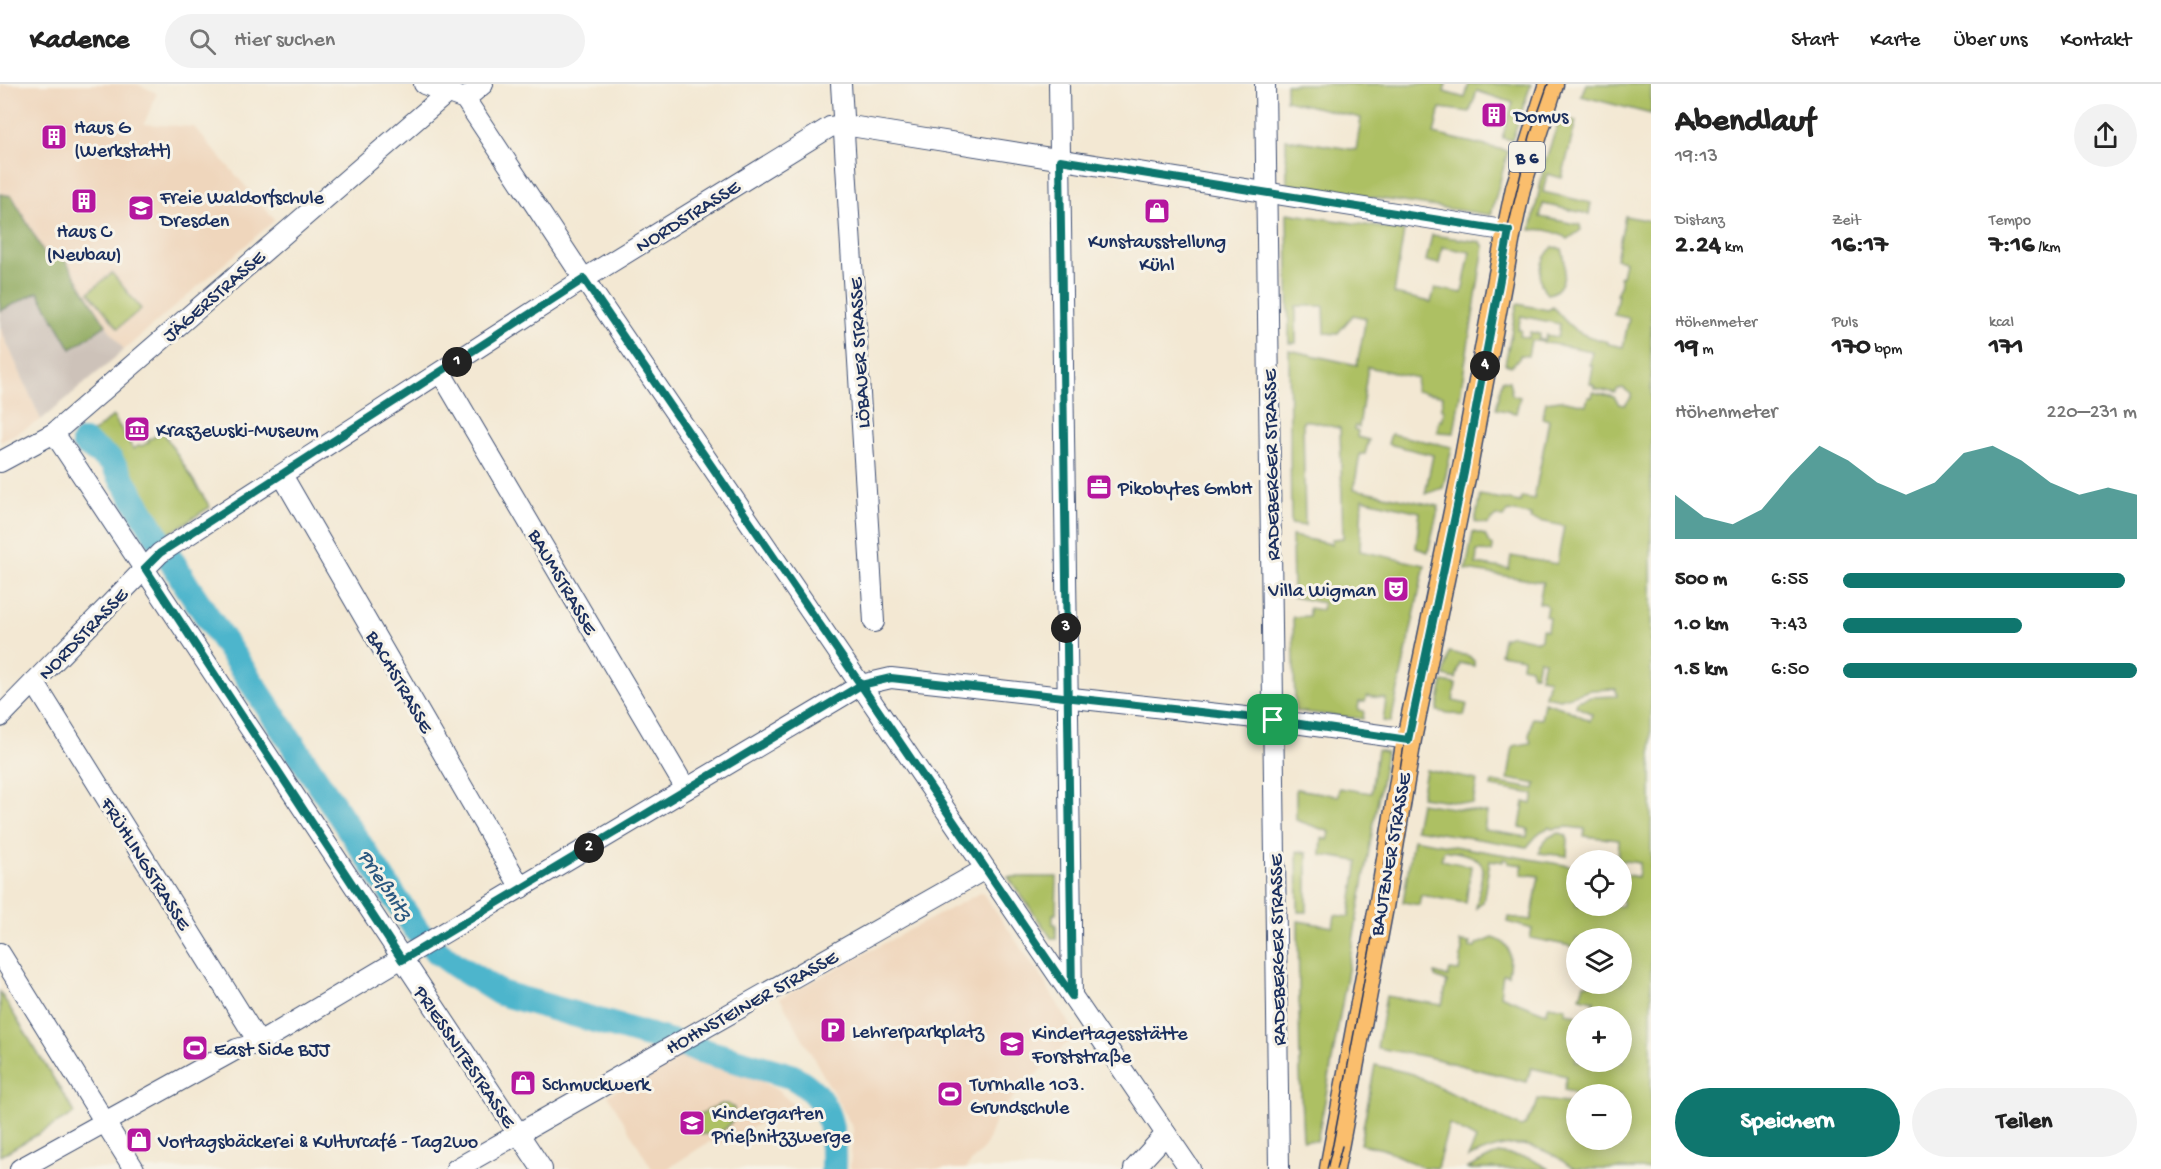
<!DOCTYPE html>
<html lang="de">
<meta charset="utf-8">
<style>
:root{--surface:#fff;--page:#f2f2f2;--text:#222;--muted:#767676;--line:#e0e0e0;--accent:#0f766e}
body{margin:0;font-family:"Gochi Hand",sans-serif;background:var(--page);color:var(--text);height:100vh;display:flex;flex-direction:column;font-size:22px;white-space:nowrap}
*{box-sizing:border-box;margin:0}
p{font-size:20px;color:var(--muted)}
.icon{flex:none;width:33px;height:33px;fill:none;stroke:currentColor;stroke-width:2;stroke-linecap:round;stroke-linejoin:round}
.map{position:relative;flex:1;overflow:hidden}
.details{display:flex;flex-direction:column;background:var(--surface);width:510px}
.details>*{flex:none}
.fabs{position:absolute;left:1566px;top:766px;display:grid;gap:12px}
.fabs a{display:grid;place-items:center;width:66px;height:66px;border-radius:50%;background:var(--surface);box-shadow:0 3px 15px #0003;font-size:30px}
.pin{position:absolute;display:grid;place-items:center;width:51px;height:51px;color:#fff;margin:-26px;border-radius:12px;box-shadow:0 3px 9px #0006}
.km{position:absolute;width:30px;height:30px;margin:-15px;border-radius:50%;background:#222;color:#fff;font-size:16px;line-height:30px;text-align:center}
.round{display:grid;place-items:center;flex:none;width:63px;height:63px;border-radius:32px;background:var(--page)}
.summary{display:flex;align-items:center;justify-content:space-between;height:102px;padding:0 24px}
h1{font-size:33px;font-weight:800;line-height:45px}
.figures{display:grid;grid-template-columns:repeat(3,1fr);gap:9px;height:102px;padding:6px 24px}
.figures div{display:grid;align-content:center}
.figures b{font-size:26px;font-weight:800}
.figures small{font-size:16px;font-weight:400}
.figures p{font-size:16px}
.chart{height:168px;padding:12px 24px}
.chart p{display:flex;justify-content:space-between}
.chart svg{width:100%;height:108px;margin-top:6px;fill:var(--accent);opacity:.7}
.cta{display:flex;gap:12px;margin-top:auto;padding:12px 24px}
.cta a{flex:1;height:69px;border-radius:36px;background:var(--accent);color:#fff;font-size:24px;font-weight:800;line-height:69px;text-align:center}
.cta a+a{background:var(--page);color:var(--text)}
ul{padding:0 24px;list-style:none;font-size:20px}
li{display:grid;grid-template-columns:96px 72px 1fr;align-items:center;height:45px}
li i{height:15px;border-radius:8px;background:var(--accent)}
header{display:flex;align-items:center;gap:36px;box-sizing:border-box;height:84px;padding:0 30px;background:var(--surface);border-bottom:2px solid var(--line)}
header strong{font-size:28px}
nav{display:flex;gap:33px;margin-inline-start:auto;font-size:21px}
.search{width:420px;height:54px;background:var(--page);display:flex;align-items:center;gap:15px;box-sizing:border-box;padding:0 21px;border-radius:33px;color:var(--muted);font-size:22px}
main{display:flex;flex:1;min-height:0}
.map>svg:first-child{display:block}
.built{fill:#efd6bc}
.industrial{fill:#cdc2b9}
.green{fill:#adc063;stroke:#647860;stroke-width:1.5;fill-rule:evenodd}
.forest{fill:#8aa659;stroke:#526a5c;stroke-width:1.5}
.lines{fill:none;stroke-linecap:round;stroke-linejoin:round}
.river{stroke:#4db5cc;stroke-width:26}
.minor-casing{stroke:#3b4b70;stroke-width:22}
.major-casing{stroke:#3b4b70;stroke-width:27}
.minor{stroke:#fff;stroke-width:20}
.major{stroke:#fabe6d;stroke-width:24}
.tram{stroke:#1b2f5e;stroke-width:1.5}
.route-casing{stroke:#fff;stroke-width:12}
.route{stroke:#0f766e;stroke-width:8}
.labels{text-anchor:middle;stroke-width:6;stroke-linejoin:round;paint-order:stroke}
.shield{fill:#f7f3e8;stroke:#5d6a87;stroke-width:1.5}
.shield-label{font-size:18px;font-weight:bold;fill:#1b2f5e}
.poi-label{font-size:20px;fill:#1b2f5e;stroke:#f7f3e8;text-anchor:start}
.street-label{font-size:20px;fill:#1b2f5e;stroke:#f7f3e8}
.water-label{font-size:21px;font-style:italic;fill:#2a577f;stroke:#f7f3e8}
</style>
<header>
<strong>Kadence</strong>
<div class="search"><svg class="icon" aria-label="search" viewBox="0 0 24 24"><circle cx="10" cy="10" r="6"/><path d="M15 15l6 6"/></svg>Hier suchen</div>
<nav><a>Start</a><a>Karte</a><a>Über uns</a><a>Kontakt</a></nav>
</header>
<main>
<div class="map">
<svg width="1651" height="1085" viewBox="0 0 1651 1085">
<rect width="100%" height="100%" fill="#f7f3e8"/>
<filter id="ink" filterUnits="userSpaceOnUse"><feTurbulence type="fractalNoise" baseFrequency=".0167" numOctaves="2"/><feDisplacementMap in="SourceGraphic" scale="12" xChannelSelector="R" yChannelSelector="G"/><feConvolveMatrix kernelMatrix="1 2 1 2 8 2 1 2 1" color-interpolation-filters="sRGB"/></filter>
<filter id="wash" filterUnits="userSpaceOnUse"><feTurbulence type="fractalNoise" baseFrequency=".008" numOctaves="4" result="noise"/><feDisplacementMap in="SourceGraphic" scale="24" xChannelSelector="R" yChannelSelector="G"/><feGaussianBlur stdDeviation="1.35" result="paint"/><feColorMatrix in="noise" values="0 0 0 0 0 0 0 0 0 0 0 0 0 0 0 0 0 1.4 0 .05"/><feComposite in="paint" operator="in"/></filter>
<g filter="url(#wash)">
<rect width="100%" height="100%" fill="#f3e8d3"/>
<!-- built -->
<g class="built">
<polygon points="0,0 137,0 157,9 144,40 194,43 275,136 124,266 105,241 60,169 47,174 12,112 0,110"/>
<polygon points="0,243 41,336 0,358"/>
<polygon points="982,808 1040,891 1077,952 1065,961 998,1029 985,1063 965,1085 850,1085 853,1044 780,914"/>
<polygon points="687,966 748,989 777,1006 794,1021 715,1063 712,1058 709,1058 667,1085 652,1085 608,1011"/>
</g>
<!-- industrial -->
<polygon class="industrial" points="38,208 70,264 106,241 124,266 41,336 0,243 0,227"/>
<!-- green -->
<g class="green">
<polygon points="1286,0 1446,0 1444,8 1465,14 1469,0 1531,0 1512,56 1502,54 1513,19 1477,7 1470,28 1440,24 1434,50 1508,67 1491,131 1287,101 1286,55 1356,66 1361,34 1286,16"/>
<polygon points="1586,0 1651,0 1651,30 1581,12"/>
<path d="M1560,33L1576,37L1562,94L1547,90L1543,108L1591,119L1589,130L1543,120L1540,133L1580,141L1581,146L1568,155C1557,148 1544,144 1531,146L1545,78Z"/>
<path d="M1287,129L1404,147L1394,210L1431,218L1435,204L1462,209L1470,168L1442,163L1439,180L1426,177L1432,151L1481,158L1484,163L1454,349L1437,348L1439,336H1442L1444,325H1441L1443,312L1415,307L1417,294L1368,283L1359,343L1355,342L1354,345L1358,347L1357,353L1369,356L1365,370H1360L1354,405L1439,422L1428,468L1416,464L1420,428L1362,415L1360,467L1425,481L1391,638L1383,637L1386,615L1367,612L1365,618H1359L1358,626L1364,627L1363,635L1295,627L1293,533L1309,532V524L1322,526L1323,519L1293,513L1292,452L1331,460L1332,455L1343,454L1340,344C1327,343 1316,335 1303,337L1305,442L1291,440L1289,266L1357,281L1366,234L1353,231L1337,250L1325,249L1324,222H1296V259H1289Z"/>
<path d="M1625,132L1651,137V1085C1627,1085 1600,1085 1576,1085C1570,1084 1563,1077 1557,1073C1523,1054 1502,1059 1468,1074L1476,1055L1449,1040L1437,1084L1422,1083L1383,1065L1360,1060L1375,981L1413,990L1520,1043L1524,1042L1536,1023L1538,1015L1572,1020L1575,1009L1564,1006L1567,992L1531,984L1527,998L1428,973L1377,964L1386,912L1442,921L1447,898L1435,893V889L1448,893L1450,886L1459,887L1462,865L1460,858L1470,859L1469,863L1475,864L1476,861L1493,854C1513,859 1511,873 1508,891L1503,890L1500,911L1546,929L1549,921L1566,924L1565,929L1577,931L1576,978H1622V933H1591L1594,916L1580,913L1584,900H1622V855H1576V863L1530,854L1532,845L1508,838L1509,833L1531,836L1539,792L1521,790L1523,781L1508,779V776L1503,775V778L1490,776L1483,818L1476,824L1483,784C1477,769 1458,769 1444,766L1441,776L1471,782L1466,819L1421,811L1419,821L1403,818L1413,755L1576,783V822H1622V790L1638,793L1640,779L1618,776L1619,756L1584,752L1585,745L1568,743L1551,745L1550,743L1540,748L1527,763L1415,745L1420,719L1487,729L1484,746L1527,753L1528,745L1520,743L1524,718L1532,720L1534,710L1491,703L1492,698L1535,705L1536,700L1508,695L1513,662L1531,659L1529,652L1532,634L1541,635L1544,618L1566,625L1590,637L1592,630L1576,622L1577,617L1591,613L1617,612L1616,605L1591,606L1560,615L1545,612L1549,595L1540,593L1544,577L1539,576L1536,591H1532L1530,584L1522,582L1523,574L1500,570L1503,554L1512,551L1538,557L1541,555L1542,545L1547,546L1549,533L1545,532L1547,523L1545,520L1539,519L1543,498L1466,486L1473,448L1485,451L1489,459L1493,463L1492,468L1477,467L1476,480L1509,485L1511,472L1557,480L1564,442L1530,435L1531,431L1509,427L1503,433L1496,432L1487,441L1475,438L1480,411L1520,418L1522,413L1534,415L1549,336L1542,334L1546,318L1560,316L1586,321L1588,313H1592L1593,308L1614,313L1619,320L1625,321L1631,314V310L1623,304L1618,305L1615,309L1594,304V301L1590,300L1593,282L1590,281L1592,267L1531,256L1528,272L1520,271L1519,275L1511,282L1505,280L1517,220L1548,226L1553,223C1573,247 1578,251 1608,258V260L1623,263L1629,234L1614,231L1618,210H1616C1619,203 1623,202 1619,193L1622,192L1625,177L1616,175ZM1521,232L1560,240L1558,253L1546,251L1545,256H1539L1540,250L1530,248L1529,254L1520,252L1521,246L1518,245ZM1576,1011H1622V1056H1576Z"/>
<path d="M1553,163L1562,165C1567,179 1567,208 1547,210C1535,198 1540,174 1553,163Z"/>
<polygon points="112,189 141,225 118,244 89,208"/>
<polygon points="1502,296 1509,297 1512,311 1520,313 1516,329 1496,325"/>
<polygon points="113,332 133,365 140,361 142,362 149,358 148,356 163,348 210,423 167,451 116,371 84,354 85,350 95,347"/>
<polygon points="1391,350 1452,363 1443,404 1425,410 1433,371 1388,360"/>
<polygon points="1449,568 1469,572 1474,577 1474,582 1460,579 1456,595 1444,592"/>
<polygon points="1443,598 1456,600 1453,617 1467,620 1464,632 1437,627"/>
<polygon points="1377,666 1386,668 1385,675 1325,1017 1317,1057 1303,1056 1300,989 1298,837 1333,843 1335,831 1349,833 1358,777 1321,771 1322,754 1328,756 1330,748 1296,736 1296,705 1338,712 1339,704 1371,709"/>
<polygon points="1426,686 1477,696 1473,720 1421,713"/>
<path d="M1560,749L1566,751L1568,755L1567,772L1539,769C1542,756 1548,752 1560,749Z"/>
<polygon points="1297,767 1307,769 1307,828 1298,828"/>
<polygon points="1008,793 1057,793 1056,830 1053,830 1053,840 1056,840 1056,855 1052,855"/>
<polygon points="0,908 75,1029 0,1072"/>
<path d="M721,1020H728L734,1024C736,1044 714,1056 697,1048L696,1040L700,1030Z"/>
<polygon points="1498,1069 1529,1074 1549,1085 1466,1085"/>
</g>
<!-- forest -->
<polygon class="forest" points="0,110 12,112 47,174 60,168 106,241 71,265 38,208 0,227"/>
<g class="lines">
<!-- river -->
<path class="river" d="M84,358L111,377L187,502L418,848L438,868L457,882L500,909L791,992C831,1013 834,1043 833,1085"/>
</g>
</g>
<g filter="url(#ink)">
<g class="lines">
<!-- minor casing -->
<g class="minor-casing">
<g id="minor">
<polyline points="424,0 465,15 584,195 1190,1085"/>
<polyline points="841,0 874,538"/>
<polyline points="1059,0 1072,912"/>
<polyline points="1265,0 1279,1085"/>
<polyline points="465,15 483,0"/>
<polyline points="441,289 686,705"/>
<polyline points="54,349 542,1085"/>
<polyline points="0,378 54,349 446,10"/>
<polyline points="282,391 521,804"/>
<polyline points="34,598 259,959"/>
<polyline points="0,633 160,469 584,195 830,43 844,41 1509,147"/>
<polyline points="0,869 134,1085"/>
<polyline points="20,1085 237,965 259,959 861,601 891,594 1273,636 1409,655"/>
<polyline points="456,1085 985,785"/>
<polyline points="1134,1085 1166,1050"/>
</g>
</g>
<!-- major casing -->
<g class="major-casing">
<polyline id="major" points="1332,1085 1381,823 1409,655 1464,389 1509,147 1518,104 1551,0"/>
</g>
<!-- minor -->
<use href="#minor" class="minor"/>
<!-- major -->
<use href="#major" class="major"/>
<!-- tram -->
<g class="tram">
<polyline points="1327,1085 1333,1060 1378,822 1405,655 1461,388 1507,147 1530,52 1548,0"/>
<polyline points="1336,1085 1342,1062"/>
</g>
</g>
</g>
<g class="lines" filter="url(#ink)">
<!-- route casing -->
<g class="route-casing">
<path id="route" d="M1273,636L891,594L861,601L584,195L160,469L145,484L402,876L861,601L1072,912C1067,633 1064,354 1060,76L1509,147L1464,389L1408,656L1273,636"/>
</g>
<!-- route -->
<use href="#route" class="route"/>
</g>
<!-- icons -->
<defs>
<g id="building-square" transform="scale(1.35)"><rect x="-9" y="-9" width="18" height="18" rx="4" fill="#b5179e" stroke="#f7f3e8"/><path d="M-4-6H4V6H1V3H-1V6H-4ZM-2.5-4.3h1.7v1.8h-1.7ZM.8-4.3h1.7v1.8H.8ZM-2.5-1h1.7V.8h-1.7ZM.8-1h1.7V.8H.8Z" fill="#fff"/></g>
<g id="school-square" transform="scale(1.35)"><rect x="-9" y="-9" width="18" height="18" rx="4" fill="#b5179e" stroke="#f7f3e8"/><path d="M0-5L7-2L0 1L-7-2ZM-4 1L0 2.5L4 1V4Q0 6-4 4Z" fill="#fff"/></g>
<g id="shop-square" transform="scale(1.35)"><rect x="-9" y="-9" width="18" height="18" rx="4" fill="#b5179e" stroke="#f7f3e8"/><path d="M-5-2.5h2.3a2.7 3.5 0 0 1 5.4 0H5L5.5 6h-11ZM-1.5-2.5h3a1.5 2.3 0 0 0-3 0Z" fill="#fff"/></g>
<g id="museum-square" transform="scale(1.35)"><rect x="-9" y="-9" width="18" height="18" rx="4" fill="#b5179e" stroke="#f7f3e8"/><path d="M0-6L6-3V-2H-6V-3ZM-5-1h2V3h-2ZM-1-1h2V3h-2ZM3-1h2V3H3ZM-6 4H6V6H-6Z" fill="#fff"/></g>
<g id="office-square" transform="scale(1.35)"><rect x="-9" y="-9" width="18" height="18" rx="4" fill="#b5179e" stroke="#f7f3e8"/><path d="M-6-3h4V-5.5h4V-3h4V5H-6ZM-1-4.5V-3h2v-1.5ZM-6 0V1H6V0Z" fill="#fff"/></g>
<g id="theatre-square" transform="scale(1.35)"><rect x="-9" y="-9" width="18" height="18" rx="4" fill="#b5179e" stroke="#f7f3e8"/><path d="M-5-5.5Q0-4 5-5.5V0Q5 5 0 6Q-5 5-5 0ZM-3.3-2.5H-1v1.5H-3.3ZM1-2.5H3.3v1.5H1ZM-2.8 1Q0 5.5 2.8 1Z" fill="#fff"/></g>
<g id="parking-square" transform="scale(1.35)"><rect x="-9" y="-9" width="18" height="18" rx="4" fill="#b5179e" stroke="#f7f3e8"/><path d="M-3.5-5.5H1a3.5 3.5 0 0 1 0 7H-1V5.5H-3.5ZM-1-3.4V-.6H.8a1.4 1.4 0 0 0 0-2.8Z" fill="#fff"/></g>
<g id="stadium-square" transform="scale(1.35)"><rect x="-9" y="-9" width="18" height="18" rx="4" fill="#b5179e" stroke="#f7f3e8"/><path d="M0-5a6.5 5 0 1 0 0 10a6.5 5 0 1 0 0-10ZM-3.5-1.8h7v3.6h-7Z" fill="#fff"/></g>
</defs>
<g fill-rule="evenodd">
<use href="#building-square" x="1494" y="31"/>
<use href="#building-square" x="54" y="53"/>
<use href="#building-square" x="84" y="117"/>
<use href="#school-square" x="141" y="124"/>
<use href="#shop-square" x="1157" y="127"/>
<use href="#museum-square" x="137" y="345"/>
<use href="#office-square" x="1099" y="403"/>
<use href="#theatre-square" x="1396" y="505"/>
<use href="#parking-square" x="833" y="946"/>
<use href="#school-square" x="1012" y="960"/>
<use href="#stadium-square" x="195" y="964"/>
<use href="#shop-square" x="523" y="999"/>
<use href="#stadium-square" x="950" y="1010"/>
<use href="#school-square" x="692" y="1039"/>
<use href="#shop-square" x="139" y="1056"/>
</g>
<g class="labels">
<!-- shield labels -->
<rect class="shield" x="1509" y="58" width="36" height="30" rx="4.5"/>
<g class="shield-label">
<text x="1527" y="79">B 6</text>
</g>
<!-- poi labels -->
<g class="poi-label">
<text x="1514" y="38">Domus</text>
<text x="74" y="49">Haus G<tspan x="74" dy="23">(Werkstatt)</tspan></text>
<text x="160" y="119">Freie Waldorfschule<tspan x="160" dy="23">Dresden</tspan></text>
<text x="84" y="153" text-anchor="middle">Haus C<tspan x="84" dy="23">(Neubau)</tspan></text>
<text x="1157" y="163" text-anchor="middle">Kunstausstellung<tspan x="1157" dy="23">Kühl</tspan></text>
<text x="156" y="352">Kraszewski-Museum</text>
<text x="1118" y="410">Pikobytes GmbH</text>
<text x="1376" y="512" text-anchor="end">Villa Wigman</text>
<text x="852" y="953">Lehrerparkplatz</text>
<text x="1032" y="955">Kindertagesstätte<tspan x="1032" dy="23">Forststraße</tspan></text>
<text x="214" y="971">East Side BJJ</text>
<text x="542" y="1006">Schmuckwerk</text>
<text x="970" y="1006">Turnhalle 103.<tspan x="970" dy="23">Grundschule</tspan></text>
<text x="712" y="1035">Kindergarten<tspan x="712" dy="23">Prießnitzzwerge</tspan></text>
<text x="158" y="1063">Vortagsbäckerei &amp; Kulturcafé - Tag2wo</text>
</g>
<!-- street labels -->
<g class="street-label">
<text transform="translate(687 131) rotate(-32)" y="7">NORDSTRASSE</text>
<text transform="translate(213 211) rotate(-41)" y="7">JÄGERSTRASSE</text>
<text transform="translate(858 269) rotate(-93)" y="7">LÖBAUER STRASSE</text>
<text transform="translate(1270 381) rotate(-91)" y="7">RADEBERGER STRASSE</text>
<text transform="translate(564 497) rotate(60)" y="7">BAUMSTRASSE</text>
<text transform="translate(82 549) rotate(-46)" y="7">NORDSTRASSE</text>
<text transform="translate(401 597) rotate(60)" y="7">BACHSTRASSE</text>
<text transform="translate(1389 770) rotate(-80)" y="7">BAUTZNER STRASSE</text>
<text transform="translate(147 779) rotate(58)" y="7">FRÜHLINGSTRASSE</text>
<text transform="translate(1276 866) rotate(-91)" y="7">RADEBERGER STRASSE</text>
<text transform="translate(751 917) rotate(-29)" y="7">HOHNSTEINER STRASSE</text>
<text transform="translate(466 972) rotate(56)" y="7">PRIESSNITZSTRASSE</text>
</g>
<!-- water labels -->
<g class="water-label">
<text transform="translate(386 800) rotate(56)" y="7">Prießnitz</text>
</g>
</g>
</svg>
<div class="fabs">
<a><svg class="icon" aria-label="locate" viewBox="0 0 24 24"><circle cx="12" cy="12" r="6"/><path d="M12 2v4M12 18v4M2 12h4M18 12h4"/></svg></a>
<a><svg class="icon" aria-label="layers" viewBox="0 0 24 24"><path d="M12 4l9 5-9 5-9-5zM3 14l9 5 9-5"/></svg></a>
<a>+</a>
<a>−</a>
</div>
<div class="pin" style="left:1273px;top:636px;background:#1e9e55"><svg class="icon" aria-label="arrive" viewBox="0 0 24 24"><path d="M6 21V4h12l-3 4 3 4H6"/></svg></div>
<b class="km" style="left:457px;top:278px">1</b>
<b class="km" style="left:589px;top:764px">2</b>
<b class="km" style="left:1066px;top:544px">3</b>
<b class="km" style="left:1485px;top:282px">4</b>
</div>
<section class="details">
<div class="summary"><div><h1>Abendlauf</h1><p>19:13</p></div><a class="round"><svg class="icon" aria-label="share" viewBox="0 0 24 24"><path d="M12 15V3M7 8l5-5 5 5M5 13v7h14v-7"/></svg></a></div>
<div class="figures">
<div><p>Distanz</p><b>2.24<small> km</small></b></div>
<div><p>Zeit</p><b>16:17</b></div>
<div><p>Tempo</p><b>7:16<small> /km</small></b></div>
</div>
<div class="figures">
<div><p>Höhenmeter</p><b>19<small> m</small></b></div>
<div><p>Puls</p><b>170<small> bpm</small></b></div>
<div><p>kcal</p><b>171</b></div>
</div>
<div class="chart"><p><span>Höhenmeter</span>220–231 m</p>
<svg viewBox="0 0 160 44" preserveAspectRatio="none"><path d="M0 44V26L10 35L20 38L30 32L40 18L50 6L60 12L70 21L80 26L90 21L100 9L110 6L120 12L130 21L140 26L150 23L160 26V44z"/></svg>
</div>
<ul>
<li><b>500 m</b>6:55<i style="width:96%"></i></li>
<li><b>1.0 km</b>7:43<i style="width:61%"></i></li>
<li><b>1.5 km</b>6:50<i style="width:100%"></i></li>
</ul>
<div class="cta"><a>Speichern</a><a>Teilen</a></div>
</section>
</main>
